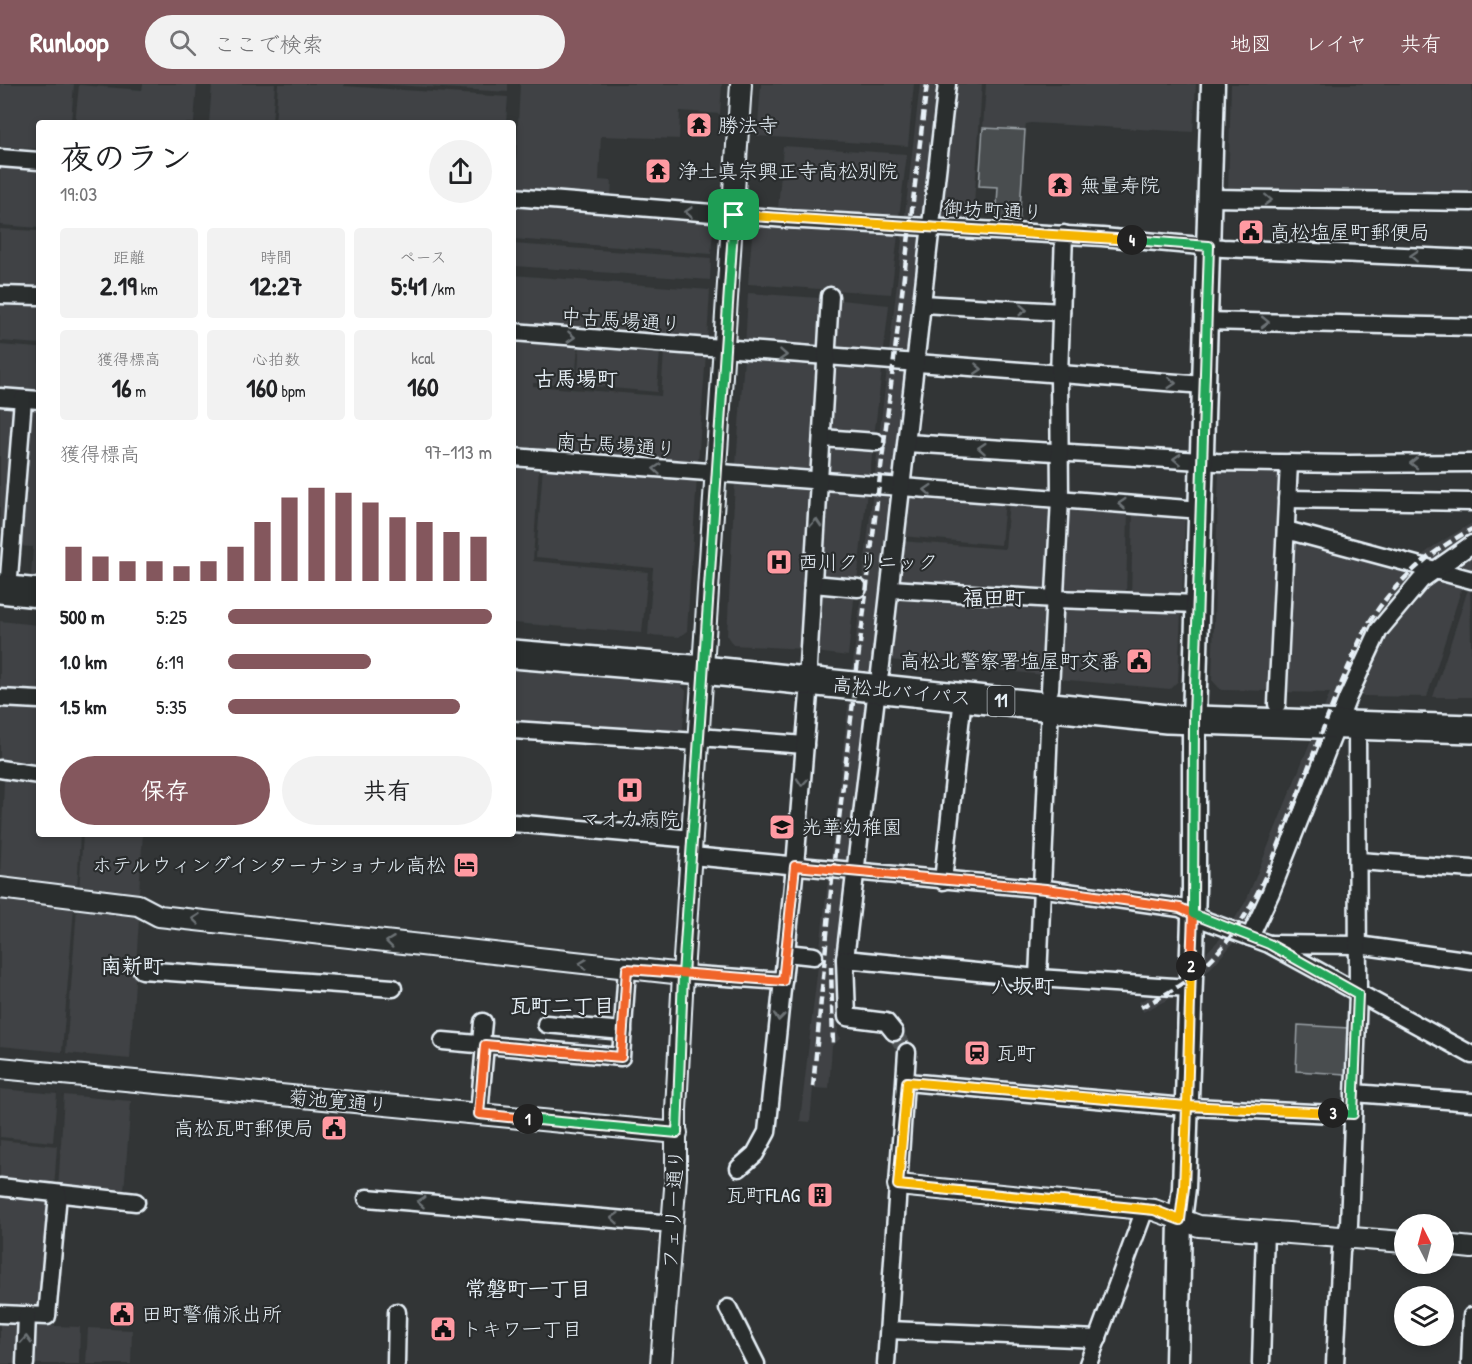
<!DOCTYPE html>
<html lang="ja">
<meta charset="utf-8">
<style>
:root{--surface:#fff;--page:#f2f2f2;--text:#202124;--muted:#757577;--accent:#84575d}
body{margin:0;font-family:"Patrick Hand","Klee One",sans-serif;background:var(--page);color:var(--text);height:100vh;display:flex;flex-direction:column;font-size:22px;white-space:nowrap}
*{box-sizing:border-box;margin:0}
p{font-size:20px;color:var(--muted)}
.icon{flex:none;width:33px;height:33px;fill:none;stroke:currentColor;stroke-width:2;stroke-linecap:round;stroke-linejoin:round}
.map{position:relative;flex:1;overflow:hidden}
.details{position:absolute;left:36px;top:36px;width:480px;height:717px;display:flex;flex-direction:column;background:var(--surface);border-radius:6px;box-shadow:0 3px 9px #0003}
.details>*{flex:none}
.needle{width:39px;rotate:354deg}
.buttons{position:absolute;left:1394px;top:1130px;display:grid;gap:12px}
.buttons a{display:grid;place-items:center;width:60px;height:60px;border-radius:50%;background:var(--surface);box-shadow:0 3px 9px #0003;font-size:30px}
.pin{position:absolute;display:grid;place-items:center;width:51px;height:51px;color:#fff;margin:-26px;border-radius:12px;box-shadow:0 3px 9px #0006}
.km{position:absolute;width:30px;height:30px;margin:-15px;border-radius:50%;background:#222;color:#fff;font-size:16px;line-height:30px;text-align:center}
.round{display:grid;place-items:center;flex:none;width:63px;height:63px;border-radius:32px;background:var(--page)}
.summary{display:flex;align-items:center;justify-content:space-between;height:102px;padding:0 24px}
h1{font-size:33px;font-weight:700;line-height:45px}
.figures{display:grid;grid-template-columns:repeat(3,1fr);gap:9px;height:102px;padding:6px 24px}
.figures div{display:grid;align-content:center;border-radius:6px;background:var(--page);text-align:center}
.figures b{font-size:26px;font-weight:700}
.figures small{font-size:16px;font-weight:400}
.figures p{font-size:16px}
.chart{height:168px;padding:12px 24px}
.chart p{display:flex;justify-content:space-between}
.chart svg{width:100%;height:108px;margin-top:6px;stroke:var(--accent);stroke-width:6}
.primary-button{display:flex;gap:12px;margin-top:auto;padding:12px 24px}
.primary-button a{flex:1;height:69px;border-radius:36px;background:var(--accent);color:#fff;font-size:24px;font-weight:700;line-height:69px;text-align:center}
.primary-button a+a{background:var(--page);color:var(--text)}
ul{padding:0 24px;list-style:none;font-size:20px}
li{display:grid;grid-template-columns:96px 72px 1fr;align-items:center;height:45px}
li i{height:15px;border-radius:8px;background:var(--accent)}
header{display:flex;align-items:center;gap:36px;box-sizing:border-box;height:84px;padding:0 30px;background:var(--accent);color:#fff}
header strong{font-size:28px}
nav{display:flex;gap:33px;margin-inline-start:auto;font-size:21px}
.search{width:420px;height:54px;background:var(--page);display:flex;align-items:center;gap:15px;box-sizing:border-box;padding:0 21px;border-radius:33px;color:var(--muted);font-size:22px}
.map>svg:first-child{display:block}
.built{fill:#3f4244}
.green{fill:#494d4f;stroke:#989fa4;stroke-width:1.5}
.lines{fill:none;stroke-linecap:round;stroke-linejoin:round}
.minor-tunnel{stroke:#4d5153;stroke-width:16;stroke-dasharray:16 8;stroke-linecap:butt}
.minor-casing{stroke:#e8f1f8;stroke-width:21}
.tertiary-casing{stroke:#e8f1f8;stroke-width:24}
.secondary-casing{stroke:#e8f1f8;stroke-width:27}
.trunk-casing{stroke:#e8f1f8;stroke-width:32}
.minor{stroke:#2a2d2e;stroke-width:16}
.tertiary{stroke:#2a2d2e;stroke-width:20}
.secondary{stroke:#2a2d2e;stroke-width:22}
.trunk{stroke:#2a2d2e;stroke-width:27}
.rail{stroke:#e8f1f8;stroke-width:4.5;stroke-dasharray:9 4.5;stroke-linecap:butt}
.oneway{stroke:#6c7275}
.split-1-casing{stroke:#fff;stroke-width:12}
.split-2-casing{stroke:#fff;stroke-width:12}
.split-3-casing{stroke:#fff;stroke-width:12}
.split-4-casing{stroke:#fff;stroke-width:12}
.split-5-casing{stroke:#fff;stroke-width:12}
.split-1{stroke:#22a559;stroke-width:8}
.split-2{stroke:#f0652b;stroke-width:8}
.split-3{stroke:#f5b400;stroke-width:8}
.split-4{stroke:#22a559;stroke-width:8}
.split-5{stroke:#f5b400;stroke-width:8}
.labels{text-anchor:middle;stroke-width:4.5;stroke-linejoin:round;paint-order:stroke}
.shield{fill:#2a2d2e;stroke:#afb6bb;stroke-width:1.5}
.shield-label{font-size:18px;font-weight:bold;fill:#e8f1f8}
.poi-label{font-size:20px;fill:#e8f1f8;stroke:#2a2d2e;text-anchor:start}
.street-label{font-size:20px;fill:#e8f1f8;stroke:#2a2d2e}
.neighbourhood-label{font-size:21px;font-weight:bold;fill:#e8f1f8;stroke:#2a2d2e}
</style>
<header>
<strong>Runloop</strong>
<div class="search"><svg class="icon" aria-label="search" viewBox="0 0 24 24"><circle cx="10" cy="10" r="6"/><path d="M15 15l6 6"/></svg>ここで検索</div>
<nav><a>地図</a><a>レイヤ</a><a>共有</a></nav>
</header>
<div class="map">
<svg width="1472" height="1280" viewBox="0 0 1472 1280">
<rect width="100%" height="100%" fill="#323536"/>
<filter id="ink" filterUnits="userSpaceOnUse"><feTurbulence type="fractalNoise" baseFrequency=".0167" numOctaves="2"/><feDisplacementMap in="SourceGraphic" scale="12" xChannelSelector="R" yChannelSelector="G"/><feConvolveMatrix kernelMatrix="1 2 1 2 8 2 1 2 1" color-interpolation-filters="sRGB"/></filter>
<g filter="url(#ink)">
<!-- built -->
<g class="built">
<polygon points="0,0 74,0 71,39 39,39 39,65 0,63"/>
<polygon points="143,0 197,0 194,39 75,39 79,1 142,6"/>
<polygon points="212,0 275,0 272,39 209,39"/>
<polygon points="278,0 344,0 344,2 508,13 506,39 275,39"/>
<polygon points="377,0 508,0 508,8"/>
<polygon points="520,0 722,0 720,30 680,27 679,55 601,52 599,96 612,97 611,112 519,106 515,100"/>
<polygon points="761,0 914,0 908,62 757,52"/>
<polygon points="920,0 942,0 837,868 838,950 841,954 832,962 829,1005 813,1004 810,1038 800,1037"/>
<polygon points="951,0 982,0 973,137 943,135 939,130"/>
<polygon points="986,0 1196,0 1193,48 1031,39 1026,40 1025,46 983,44"/>
<polygon points="1231,0 1472,0 1472,114 1228,108"/>
<polygon points="783,62 907,70 899,133 778,126"/>
<polygon points="0,84 39,87 39,144 0,141"/>
<polygon points="518,123 714,138 711,170 513,155 513,127"/>
<polygon points="753,140 898,151 891,210 748,200"/>
<polygon points="0,145 39,147 39,205 0,204"/>
<polygon points="513,160 711,174 710,196 514,182"/>
<polygon points="513,191 710,206 707,257 513,243"/>
<polygon points="748,209 820,214 825,220 821,265 745,263"/>
<polygon points="841,216 889,221 883,274 833,264 835,221"/>
<polygon points="0,217 39,218 39,260 0,257"/>
<polygon points="513,254 578,260 575,301 533,299 533,302 661,312 664,267 706,270 698,379 513,365"/>
<polygon points="580,260 660,266 657,308 577,301"/>
<polygon points="0,261 39,264 39,307 0,304"/>
<polygon points="744,275 813,280 820,287 814,387 736,380"/>
<polygon points="837,282 882,286 874,353 833,350 828,345 832,287"/>
<polygon points="0,316 15,318 5,491 0,490"/>
<polygon points="39,320 39,493 31,492 33,463 16,462 26,324"/>
<polygon points="827,363 873,363 870,391 830,388 826,383"/>
<polygon points="513,380 539,382 533,477 648,488 642,549 513,539"/>
<polygon points="543,382 697,394 687,547 679,553 648,551 653,484 536,473"/>
<polygon points="1219,384 1280,384 1284,388 1276,607 1221,606 1212,596"/>
<polygon points="735,397 810,402 814,407 804,565 733,561 727,552"/>
<polygon points="830,404 867,407 857,498 824,495 821,491 826,408"/>
<polygon points="911,409 1005,417 1001,461 901,452 906,413"/>
<polygon points="1009,417 1050,419 1055,427 1050,508 902,501 896,496 900,457 1005,465"/>
<polygon points="1068,423 1128,428 1126,514 1063,512 1063,428"/>
<polygon points="1133,428 1185,433 1182,517 1131,515"/>
<polygon points="1472,439 1472,454 1403,507 1247,844 1208,887 1175,912 1143,928 1139,918 1169,902 1200,875 1225,850 1246,817 1330,609 1280,608 1293,453 1409,482 1434,462"/>
<polygon points="1472,466 1472,491 1446,484"/>
<polygon points="1440,490 1464,497 1427,613 1364,612 1355,607 1401,524"/>
<polygon points="1470,499 1472,613 1433,613"/>
<polygon points="824,505 855,507 848,572 815,568 817,510"/>
<polygon points="901,510 1050,520 1045,591 889,576 895,515"/>
<polygon points="1060,521 1181,526 1178,597 1170,605 1057,595"/>
<polygon points="0,537 39,541 39,612 0,609"/>
<polygon points="513,584 678,598 686,607 682,654 513,643"/>
<polygon points="0,618 39,621 39,684 0,679"/>
<polygon points="4,697 39,701 39,750 80,750 77,806 0,795"/>
<polygon points="83,750 143,750 139,808 134,813 79,807"/>
<polygon points="0,812 74,823 62,968 0,962"/>
<polygon points="77,823 134,828 139,835 130,975 66,969"/>
<polygon points="0,1005 57,1010 53,1058 0,1053"/>
<polygon points="64,1011 131,1017 124,1108 120,1112 58,1106"/>
<polygon points="0,1056 57,1062 54,1106 0,1098"/>
<polygon points="0,1109 48,1115 51,1119 43,1221 39,1225 0,1223"/>
<polygon points="0,1240 18,1241 22,1244 20,1280 0,1280"/>
<polygon points="33,1241 80,1243 79,1280 31,1280"/>
<polygon points="88,1244 132,1246 131,1280 86,1280"/>
</g>
<!-- green -->
<g class="green">
<polygon points="983,44 1025,46 1019,141 996,139 998,103 979,102"/>
<polygon points="1298,941 1348,944 1346,990 1296,987"/>
</g>
<g class="lines">
<!-- minor-tunnel -->
<polyline class="minor-tunnel" points="894,948 907,968"/>
<!-- minor casing -->
<g class="minor-casing">
<g id="minor">
<polyline points="0,74 39,77"/>
<polyline points="513,113 786,135 1102,153 1223,164 1472,175"/>
<polyline points="1210,114 1472,118"/>
<polyline points="0,211 39,212"/>
<polyline points="923,220 1061,228"/>
<polyline points="1206,237 1472,243"/>
<polyline points="513,248 1204,301"/>
<polyline points="0,313 39,316"/>
<polyline points="822,354 876,358"/>
<polyline points="907,359 1217,378 1348,380 1472,379"/>
<polyline points="513,373 1201,426"/>
<polyline points="1287,415 1472,418"/>
<polyline points="1286,446 1472,496"/>
<polyline points="813,500 858,504"/>
<polyline points="891,505 1055,515 1198,520"/>
<polyline points="8,506 23,315"/>
<polyline points="880,589 947,0"/>
<polyline points="877,604 845,875 847,933 886,938 894,948"/>
<polyline points="1050,605 1060,415 1059,291 1064,150"/>
<polyline points="0,614 39,616"/>
<polyline points="1277,620 1289,379"/>
<polyline points="513,646 698,658"/>
<polyline points="699,653 805,661"/>
<polyline points="0,685 39,691"/>
<polyline points="513,739 693,755"/>
<polyline points="692,772 1046,805 1180,824 1207,837 1269,860 1472,971"/>
<polyline points="1359,777 1472,785"/>
<polyline points="943,797 963,613"/>
<polyline points="1250,853 1271,808 1348,613 1379,546 1421,496 1472,460"/>
<polyline points="1270,860 1358,861 1472,877"/>
<polyline points="786,869 814,872"/>
<polyline points="845,875 1038,894 1189,904"/>
<polyline points="142,886 393,904"/>
<polyline points="683,890 783,897"/>
<polyline points="1038,894 1050,622"/>
<polyline points="546,940 623,947"/>
<polyline points="443,957 621,973 627,885"/>
<polyline points="907,998 1173,1022 1353,1031"/>
<polyline points="1354,1009 1472,1018"/>
<polyline points="479,1030 485,961 481,958 483,938"/>
<polyline points="739,1084 755,1070 767,1048 795,782 809,610 808,581 830,212"/>
<polyline points="0,1103 136,1118"/>
<polyline points="367,1114 673,1140"/>
<polyline points="728,1224 756,1280"/>
<polyline points="0,1230 47,1232 58,1110"/>
<polyline points="889,1246 1098,1255"/>
<polyline points="25,1280 27,1231"/>
<polyline points="396,1280 397,1228"/>
<polyline points="886,1280 907,968"/>
<polyline points="1088,1280 1145,1125"/>
<polyline points="1261,1280 1265,1146"/>
<polyline points="1335,1280 1341,1166 1349,1141 1358,910 1357,640"/>
<polyline points="1470,1280 1472,1232"/>
</g>
</g>
<!-- tertiary casing -->
<g class="tertiary-casing">
<g id="tertiary">
<polyline points="0,804 138,821 159,832 683,890"/>
<polyline points="0,984 677,1049"/>
<polyline points="898,1101 1154,1126 1199,1142 1404,1158"/>
<polyline points="1443,1161 1472,1164"/>
<polyline points="661,1280 676,1092 676,1026 683,890 741,0"/>
</g>
</g>
<!-- secondary casing -->
<g class="secondary-casing">
<polyline id="secondary" points="1177,1280 1180,1136 1184,1104 1194,805 1194,636 1213,0"/>
</g>
<!-- trunk casing -->
<g class="trunk-casing">
<g id="trunk">
<polyline points="0,505 39,509"/>
<polyline points="513,570 703,586 1167,635 1472,645"/>
</g>
</g>
<!-- minor -->
<use href="#minor" class="minor"/>
<!-- tertiary -->
<use href="#tertiary" class="tertiary"/>
<!-- secondary -->
<use href="#secondary" class="secondary"/>
<!-- trunk -->
<use href="#trunk" class="trunk"/>
<!-- rail -->
<g class="rail">
<polyline points="831,882 833,961"/>
<path d="M1141,923C1234,880 1259,813 1293,724C1311,677 1328,630 1348,584C1355,569 1360,553 1369,539C1393,499 1431,467 1472,445"/>
<polyline points="813,1003 833,785 927,0"/>
</g>
</g>
<!-- one-way arrows -->
<defs><path id="oneway-chevron" d="M-2-3.5L2.5 0L-2 3.5" fill="none" stroke-width="1.6" stroke-linecap="round" stroke-linejoin="round" transform="scale(1.5)"/></defs>
<g class="oneway">
<use href="#oneway-chevron" transform="translate(1268 116) rotate(2)"/>
<use href="#oneway-chevron" transform="translate(689 128) rotate(-176)"/>
<use href="#oneway-chevron" transform="translate(1414 172) rotate(-177)"/>
<use href="#oneway-chevron" transform="translate(1023 226) rotate(4)"/>
<use href="#oneway-chevron" transform="translate(1265 238) rotate(1)"/>
<use href="#oneway-chevron" transform="translate(571 253) rotate(4)"/>
<use href="#oneway-chevron" transform="translate(783 271) rotate(4)"/>
<use href="#oneway-chevron" transform="translate(978 285) rotate(4)"/>
<use href="#oneway-chevron" transform="translate(1172 299) rotate(4)"/>
<use href="#oneway-chevron" transform="translate(982 364) rotate(-176)"/>
<use href="#oneway-chevron" transform="translate(1177 375) rotate(-177)"/>
<use href="#oneway-chevron" transform="translate(1414 379) rotate(179)"/>
<use href="#oneway-chevron" transform="translate(657 385) rotate(-175)"/>
<use href="#oneway-chevron" transform="translate(928 406) rotate(-176)"/>
<use href="#oneway-chevron" transform="translate(1122 420) rotate(-176)"/>
<use href="#oneway-chevron" transform="translate(816 439) rotate(-86)"/>
<use href="#oneway-chevron" transform="translate(802 698) rotate(95)"/>
<use href="#oneway-chevron" transform="translate(196 835) rotate(-174)"/>
<use href="#oneway-chevron" transform="translate(390 858) rotate(-173)"/>
<use href="#oneway-chevron" transform="translate(583 880) rotate(-173)"/>
<use href="#oneway-chevron" transform="translate(779 933) rotate(96)"/>
<use href="#oneway-chevron" transform="translate(421 1118) rotate(-176)"/>
<use href="#oneway-chevron" transform="translate(615 1134) rotate(-175)"/>
<use href="#oneway-chevron" transform="translate(26 1256) rotate(-87)"/>
</g>
</g>
<g class="lines" filter="url(#ink)">
<!-- split-1 casing -->
<g class="split-1-casing">
<polyline id="split-1" points="528,1035 677,1049 683,891 734,131"/>
</g>
<!-- split-2 casing -->
<g class="split-2-casing">
<polyline id="split-2" points="528,1035 479,1030 485,961 621,973 627,885 783,897 795,782 1046,805 1180,824 1193,830 1191,882"/>
</g>
<!-- split-3 casing -->
<g class="split-3-casing">
<polyline id="split-3" points="1191,882 1187,1022 907,998 898,1101 1154,1126 1180,1136 1184,1104 1187,1022 1333,1029"/>
</g>
<!-- split-4 casing -->
<g class="split-4-casing">
<polyline id="split-4" points="1132,156 1209,162 1194,636 1193,830 1269,860 1358,910 1353,1030 1333,1029"/>
</g>
<!-- split-5 casing -->
<g class="split-5-casing">
<polyline id="split-5" points="734,131 1132,156"/>
</g>
<!-- split-1 -->
<use href="#split-1" class="split-1"/>
<!-- split-2 -->
<use href="#split-2" class="split-2"/>
<!-- split-3 -->
<use href="#split-3" class="split-3"/>
<!-- split-4 -->
<use href="#split-4" class="split-4"/>
<!-- split-5 -->
<use href="#split-5" class="split-5"/>
</g>
<!-- icons -->
<defs>
<g id="temple-square" transform="scale(1.35)"><rect x="-9" y="-9" width="18" height="18" rx="4" fill="#ff9aa2" stroke="#2a2d2e"/><path d="M0-6L5-2H3V0L6.5 2.5H4V6H1.5V3h-3V6H-4V2.5H-6.5L-3 0V-2H-5Z" fill="#111"/></g>
<g id="civic-square" transform="scale(1.35)"><rect x="-9" y="-9" width="18" height="18" rx="4" fill="#ff9aa2" stroke="#2a2d2e"/><path d="M-.6-6.5H3V-4.5H.6V-3L4-1V1h2V6H-6V1h2V-1L-.6-3ZM-1.2 2.5V6h2.4V2.5Z" fill="#111"/></g>
<g id="hospital-square" transform="scale(1.35)"><rect x="-9" y="-9" width="18" height="18" rx="4" fill="#ff9aa2" stroke="#2a2d2e"/><path d="M-5-5h3v3.5h4V-5h3V5h-3V1.5h-4V5h-3Z" fill="#111"/></g>
<g id="school-square" transform="scale(1.35)"><rect x="-9" y="-9" width="18" height="18" rx="4" fill="#ff9aa2" stroke="#2a2d2e"/><path d="M0-5L7-2L0 1L-7-2ZM-4 1L0 2.5L4 1V4Q0 6-4 4Z" fill="#111"/></g>
<g id="hotel-square" transform="scale(1.35)"><rect x="-9" y="-9" width="18" height="18" rx="4" fill="#ff9aa2" stroke="#2a2d2e"/><path d="M-6-4.5h1.5V1H6V5H4.5V3h-9V5H-6ZM-4 0a1.8 1.8 0 1 1 3.6 0ZM.5 0V-2.5h3Q6-2.5 6 0Z" fill="#111"/></g>
<g id="station-square" transform="scale(1.35)"><rect x="-9" y="-9" width="18" height="18" rx="4" fill="#ff9aa2" stroke="#2a2d2e"/><path d="M-3-6H3Q5-6 5-4V2Q5 4 3 4L4.5 6H3L1.5 4h-3L-3 6H-4.5L-3 4Q-5 4-5 2V-4Q-5-6-3-6ZM-3.5-4v3h7v-3ZM-3.5 1v1.5H-2V1ZM2 1v1.5H3.5V1Z" fill="#111"/></g>
<g id="building-square" transform="scale(1.35)"><rect x="-9" y="-9" width="18" height="18" rx="4" fill="#ff9aa2" stroke="#2a2d2e"/><path d="M-4-6H4V6H1V3H-1V6H-4ZM-2.5-4.3h1.7v1.8h-1.7ZM.8-4.3h1.7v1.8H.8ZM-2.5-1h1.7V.8h-1.7ZM.8-1h1.7V.8H.8Z" fill="#111"/></g>
</defs>
<g fill-rule="evenodd">
<use href="#temple-square" x="699" y="41"/>
<use href="#temple-square" x="658" y="87"/>
<use href="#temple-square" x="1060" y="101"/>
<use href="#civic-square" x="1251" y="148"/>
<use href="#hospital-square" x="779" y="478"/>
<use href="#civic-square" x="1139" y="577"/>
<use href="#hospital-square" x="630" y="706"/>
<use href="#school-square" x="782" y="743"/>
<use href="#hotel-square" x="466" y="781"/>
<use href="#station-square" x="977" y="969"/>
<use href="#civic-square" x="334" y="1044"/>
<use href="#building-square" x="820" y="1111"/>
<use href="#civic-square" x="122" y="1230"/>
<use href="#civic-square" x="443" y="1245"/>
</g>
<g class="labels">
<!-- shield labels -->
<rect class="shield" x="987.5" y="602" width="27" height="30" rx="4.5"/>
<g class="shield-label">
<text x="1001" y="623">11</text>
</g>
<!-- poi labels -->
<g class="poi-label">
<text x="718" y="48">勝法寺</text>
<text x="678" y="94">浄土真宗興正寺高松別院</text>
<text x="1080" y="108">無量寿院</text>
<text x="1270" y="155">高松塩屋町郵便局</text>
<text x="798" y="485">西川クリニック</text>
<text x="1120" y="584" text-anchor="end">高松北警察署塩屋町交番</text>
<text x="630" y="742" text-anchor="middle">マオカ病院</text>
<text x="802" y="750">光華幼稚園</text>
<text x="446" y="788" text-anchor="end">ホテルウィングインターナショナル高松</text>
<text x="996" y="976">瓦町</text>
<text x="314" y="1051" text-anchor="end">高松瓦町郵便局</text>
<text x="800" y="1118" text-anchor="end">瓦町FLAG</text>
<text x="142" y="1237">田町警備派出所</text>
<text x="462" y="1252">トキワ一丁目</text>
</g>
<!-- street labels -->
<g class="street-label">
<text transform="translate(993 126) rotate(3)" y="7">御坊町通り</text>
<text transform="translate(621 236) rotate(4)" y="7">中古馬場通り</text>
<text transform="translate(616 361) rotate(4)" y="7">南古馬場通り</text>
<text transform="translate(902 607) rotate(6)" y="7">高松北バイパス</text>
<text transform="translate(338 1017) rotate(5)" y="7">菊池寛通り</text>
<text transform="translate(673 1125) rotate(-87)" y="7">フェリー通り</text>
</g>
<!-- neighbourhood labels -->
<g class="neighbourhood-label">
<text x="576" y="302">古馬場町</text>
<text x="994" y="521">福田町</text>
<text x="132" y="889">南新町</text>
<text x="1023" y="909">八坂町</text>
<text x="562" y="929">瓦町二丁目</text>
<text x="528" y="1212">常磐町一丁目</text>
</g>
</g>
</svg>
<div class="buttons">
<a><svg class="needle" viewBox="-14 -14 28 28"><path d="M0-13l5 13h-10z" fill="#e53935"/><path d="M0 13l5-13h-10z" fill="#757577"/></svg></a>
<a><svg class="icon" aria-label="layers" viewBox="0 0 24 24"><path d="M12 4l9 5-9 5-9-5zM3 14l9 5 9-5"/></svg></a>
</div>
<div class="pin" style="left:734px;top:131px;background:#1e9e55"><svg class="icon" aria-label="arrive" viewBox="0 0 24 24"><path d="M6 21V4h12l-3 4 3 4H6"/></svg></div>
<b class="km" style="left:528px;top:1035px">1</b>
<b class="km" style="left:1191px;top:882px">2</b>
<b class="km" style="left:1333px;top:1029px">3</b>
<b class="km" style="left:1132px;top:156px">4</b>
<section class="details">
<div class="summary"><div><h1>夜のラン</h1><p>19:03</p></div><a class="round"><svg class="icon" aria-label="share" viewBox="0 0 24 24"><path d="M12 15V3M7 8l5-5 5 5M5 13v7h14v-7"/></svg></a></div>
<div class="figures">
<div><p>距離</p><b>2.19<small> km</small></b></div>
<div><p>時間</p><b>12:27</b></div>
<div><p>ペース</p><b>5:41<small> /km</small></b></div>
</div>
<div class="figures">
<div><p>獲得標高</p><b>16<small> m</small></b></div>
<div><p>心拍数</p><b>160<small> bpm</small></b></div>
<div><p>kcal</p><b>160</b></div>
</div>
<div class="chart"><p><span>獲得標高</span>97–113 m</p>
<svg viewBox="0 0 160 44" preserveAspectRatio="none"><path d="M5 44V30M15 44V34M25 44V36M35 44V36M45 44V38M55 44V36M65 44V30M75 44V20M85 44V10M95 44V6M105 44V8M115 44V12M125 44V18M135 44V20M145 44V24M155 44V26"/></svg>
</div>
<ul>
<li><b>500 m</b>5:25<i style="width:100%"></i></li>
<li><b>1.0 km</b>6:19<i style="width:54%"></i></li>
<li><b>1.5 km</b>5:35<i style="width:88%"></i></li>
</ul>
<div class="primary-button"><a>保存</a><a>共有</a></div>
</section>
</div>
